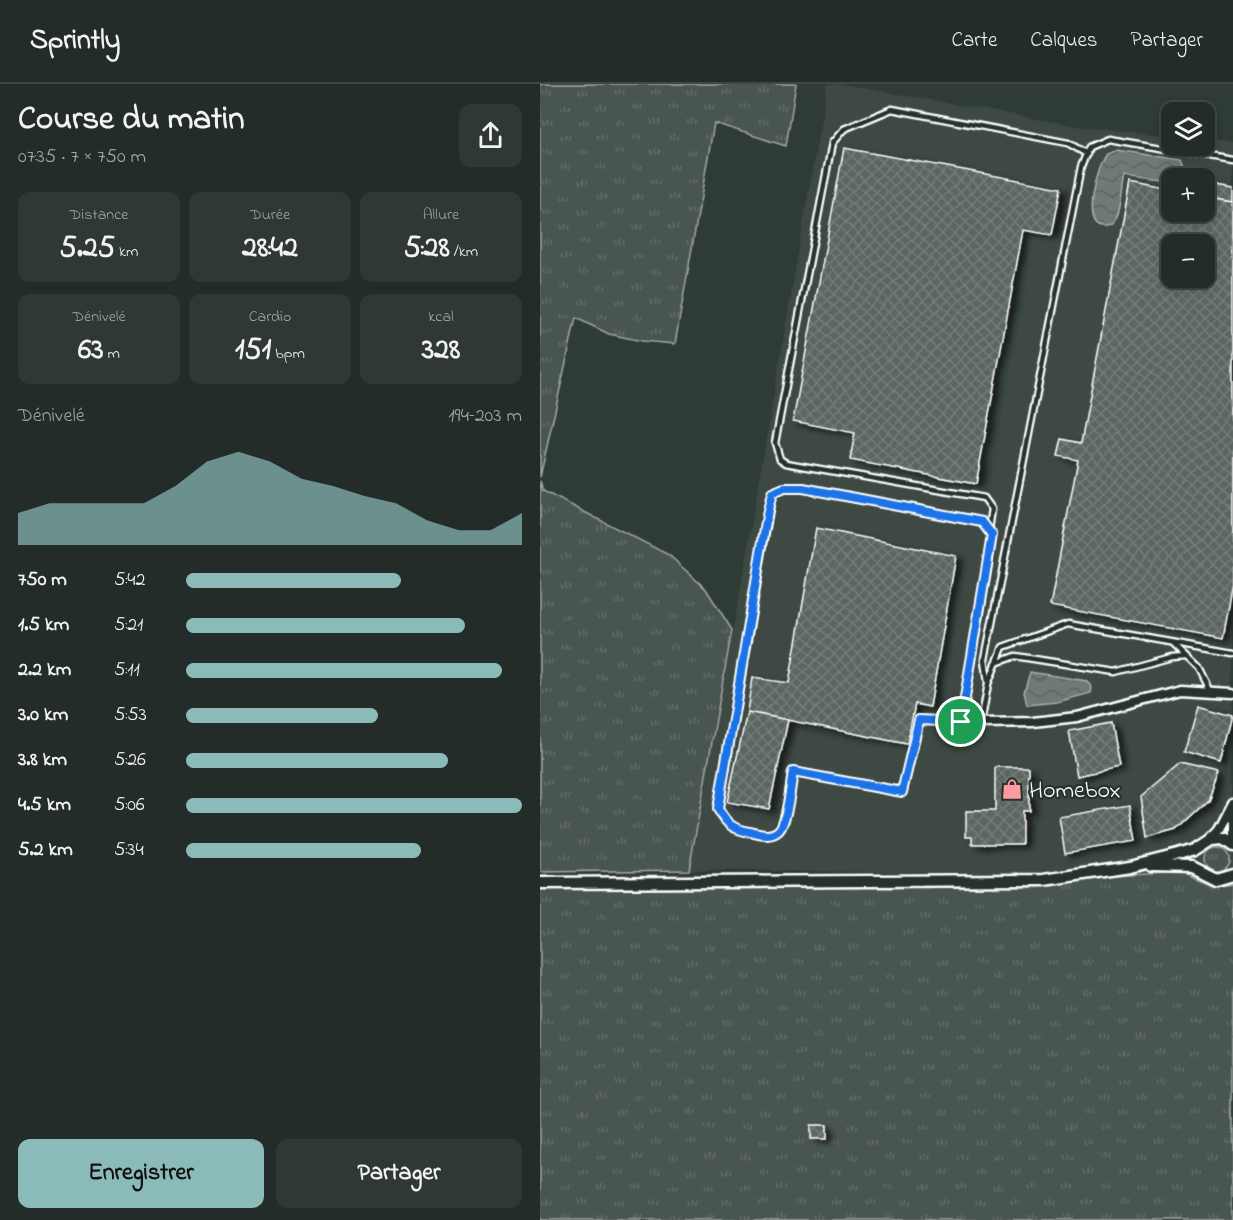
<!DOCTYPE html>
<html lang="fr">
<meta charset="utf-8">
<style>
:root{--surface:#232c28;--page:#2f3834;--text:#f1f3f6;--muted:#a3a7a8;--line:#404845;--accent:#8bbbb9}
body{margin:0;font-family:"Indie Flower",sans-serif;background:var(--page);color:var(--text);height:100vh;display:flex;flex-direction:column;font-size:22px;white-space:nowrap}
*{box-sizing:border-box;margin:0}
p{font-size:20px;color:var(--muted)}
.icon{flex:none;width:33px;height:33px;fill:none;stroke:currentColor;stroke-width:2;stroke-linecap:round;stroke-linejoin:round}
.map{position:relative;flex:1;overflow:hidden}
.side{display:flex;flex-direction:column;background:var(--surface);width:540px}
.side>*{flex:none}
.controls{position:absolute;left:621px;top:18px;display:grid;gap:12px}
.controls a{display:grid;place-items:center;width:54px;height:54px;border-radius:12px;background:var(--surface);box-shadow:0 3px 9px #0003,0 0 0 2px var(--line);font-size:30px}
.pin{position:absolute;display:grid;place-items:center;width:51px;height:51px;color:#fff;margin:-26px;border:3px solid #fff;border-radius:50%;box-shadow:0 2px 6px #0007}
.round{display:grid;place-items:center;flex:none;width:63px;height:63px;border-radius:12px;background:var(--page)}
.summary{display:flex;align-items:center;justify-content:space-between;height:102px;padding:0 18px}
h1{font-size:33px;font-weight:700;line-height:45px}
.figures{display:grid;grid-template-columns:repeat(3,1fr);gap:9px;height:102px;padding:6px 18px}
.figures div{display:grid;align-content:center;border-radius:12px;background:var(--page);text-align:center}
.figures b{font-size:30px;font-weight:700}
.figures small{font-size:16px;font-weight:400}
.figures p{font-size:16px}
.chart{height:168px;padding:12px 18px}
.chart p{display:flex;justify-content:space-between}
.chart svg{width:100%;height:108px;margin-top:6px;fill:var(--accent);opacity:.7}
.cta{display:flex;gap:12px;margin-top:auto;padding:12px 18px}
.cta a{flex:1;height:69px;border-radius:12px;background:var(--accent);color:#111;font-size:24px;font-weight:700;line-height:69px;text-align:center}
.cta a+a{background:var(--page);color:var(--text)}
ul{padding:0 18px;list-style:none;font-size:20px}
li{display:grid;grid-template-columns:96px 72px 1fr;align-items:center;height:45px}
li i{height:15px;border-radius:8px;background:var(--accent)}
header{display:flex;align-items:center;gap:36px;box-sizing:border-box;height:84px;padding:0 30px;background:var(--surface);border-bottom:2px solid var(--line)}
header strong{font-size:28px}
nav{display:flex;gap:33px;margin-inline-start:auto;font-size:21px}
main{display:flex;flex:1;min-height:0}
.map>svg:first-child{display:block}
.built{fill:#3c4842;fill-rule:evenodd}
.grass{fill:url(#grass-tufts);stroke:#a4aaa7;stroke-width:1.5}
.water{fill:url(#water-waves);stroke:#a9afac;stroke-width:1.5}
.building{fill:url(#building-cross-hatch);stroke:#fff;stroke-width:1.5;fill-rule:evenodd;filter:url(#shadow)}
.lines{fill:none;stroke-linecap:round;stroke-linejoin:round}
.service-casing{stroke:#fff;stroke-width:9}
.minor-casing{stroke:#fff;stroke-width:13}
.tertiary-casing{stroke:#fff;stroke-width:15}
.service{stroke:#26332d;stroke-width:4.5}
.minor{stroke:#26332d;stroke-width:8}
.tertiary{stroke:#26332d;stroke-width:10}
.route-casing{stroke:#fff;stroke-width:12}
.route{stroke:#1a73e8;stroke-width:8}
.labels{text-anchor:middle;stroke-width:4.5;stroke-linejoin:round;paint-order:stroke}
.poi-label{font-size:24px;fill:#fff;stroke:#26332d;text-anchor:start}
</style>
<header>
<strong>Sprintly</strong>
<nav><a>Carte</a><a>Calques</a><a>Partager</a></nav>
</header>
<main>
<section class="side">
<div class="summary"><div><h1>Course du matin</h1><p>07:35 · 7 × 750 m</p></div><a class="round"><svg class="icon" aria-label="share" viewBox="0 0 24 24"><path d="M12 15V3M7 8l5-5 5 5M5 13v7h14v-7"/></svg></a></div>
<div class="figures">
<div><p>Distance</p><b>5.25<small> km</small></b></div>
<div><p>Durée</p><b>28:42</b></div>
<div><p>Allure</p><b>5:28<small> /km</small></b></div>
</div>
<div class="figures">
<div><p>Dénivelé</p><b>63<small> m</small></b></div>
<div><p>Cardio</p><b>151<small> bpm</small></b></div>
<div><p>kcal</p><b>328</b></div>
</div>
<div class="chart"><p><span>Dénivelé</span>194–203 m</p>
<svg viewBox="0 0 160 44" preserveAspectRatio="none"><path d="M0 44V31L10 27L20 27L30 27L40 27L50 20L60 10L70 6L80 10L90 17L100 20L110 24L120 27L130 34L140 38L150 38L160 31V44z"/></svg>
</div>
<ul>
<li><b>750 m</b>5:42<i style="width:64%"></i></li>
<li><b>1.5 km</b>5:21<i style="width:83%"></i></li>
<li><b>2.2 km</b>5:11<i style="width:94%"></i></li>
<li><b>3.0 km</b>5:53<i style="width:57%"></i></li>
<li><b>3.8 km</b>5:26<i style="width:78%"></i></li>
<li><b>4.5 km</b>5:06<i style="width:100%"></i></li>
<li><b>5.2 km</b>5:34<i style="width:70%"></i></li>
</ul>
<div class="cta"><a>Enregistrer</a><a>Partager</a></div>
</section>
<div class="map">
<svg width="693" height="1136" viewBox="0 0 693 1136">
<defs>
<pattern id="grass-tufts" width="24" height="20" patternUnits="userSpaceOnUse" patternTransform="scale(1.5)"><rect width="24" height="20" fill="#4a544f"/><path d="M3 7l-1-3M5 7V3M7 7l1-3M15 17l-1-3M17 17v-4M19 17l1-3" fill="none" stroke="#656e69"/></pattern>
<pattern id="water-waves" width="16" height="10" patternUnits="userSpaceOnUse" patternTransform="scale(1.5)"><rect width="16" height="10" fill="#707975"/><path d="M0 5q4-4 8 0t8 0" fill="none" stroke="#5e6260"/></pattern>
<pattern id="building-cross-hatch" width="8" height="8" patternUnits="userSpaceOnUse" patternTransform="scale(1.5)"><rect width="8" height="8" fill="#5b6661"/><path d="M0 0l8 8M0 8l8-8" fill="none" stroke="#747d79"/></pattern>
<filter id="shadow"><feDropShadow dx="6" dy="3.5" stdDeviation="3" flood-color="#0009"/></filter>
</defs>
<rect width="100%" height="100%" fill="#2f3b35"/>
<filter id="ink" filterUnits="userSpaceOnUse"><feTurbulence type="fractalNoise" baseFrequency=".0167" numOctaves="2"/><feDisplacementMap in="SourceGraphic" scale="12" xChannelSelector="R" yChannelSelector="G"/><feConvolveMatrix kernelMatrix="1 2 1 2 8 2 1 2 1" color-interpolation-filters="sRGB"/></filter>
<g filter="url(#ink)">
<!-- built -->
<path class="built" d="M287,0H301L537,42L631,52L632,62H664L665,56L693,59V798L402,789L149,786L194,542ZM632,94H664V128H632ZM632,160H664V194H632Z"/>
<!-- grass -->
<g class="grass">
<polygon points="0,0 256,0 246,62 174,39 135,260 102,257 69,250 36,234 0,393"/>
<polygon points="0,397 3,407 129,471 166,505 192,546 149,786 0,788"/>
<circle cx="677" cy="775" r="12"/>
<polygon points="641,788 674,802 693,799 693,1136 0,1136 0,799 504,796"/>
</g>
<!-- water -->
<g class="water">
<path d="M576,66L642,76L647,89L643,94H632L631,99L584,93C581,105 581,128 573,139C571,142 565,144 561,143C541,139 557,81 566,70Z"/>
<polygon points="490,588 547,597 552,604 551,609 517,618 487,621 484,608"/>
</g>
<!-- building -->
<g class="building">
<polygon points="304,64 521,104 512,151 483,146 436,400 310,376 315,349 253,337"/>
<path d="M590,99L632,107V128H664V113L693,118V501L683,554L510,522L538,376L518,372L522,355L541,359ZM632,160H664V194H632Z"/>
<polygon points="664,99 693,104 693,118 664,113"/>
<polygon points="276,444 416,472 390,623 375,620 367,660 207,628 212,594 249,599"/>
<polygon points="658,621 693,631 681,679 644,668"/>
<polygon points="207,628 248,636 229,725 187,718"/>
<polygon points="571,639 579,683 537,692 529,647"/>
<polygon points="640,680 679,689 668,716 636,746 607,754 601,713"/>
<polygon points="455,683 489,683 489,727 482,727 482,760 432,760 432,753 426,753 426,727 455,727"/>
<polygon points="590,721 596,757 525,769 519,733"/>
<rect x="271" y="1041" width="16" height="14"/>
</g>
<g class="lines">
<!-- service casing -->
<g class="service-casing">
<g id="service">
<polyline points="449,445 452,425 444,414 246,379 240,375 235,359 292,59 304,45 352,25 528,59 547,70"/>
<polyline points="633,559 659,584 670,606"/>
<polyline points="456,579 475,572 576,588 632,573 646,572"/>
<polyline points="448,598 445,575 541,83 549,63 568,55 693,76"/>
<path d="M421,638L450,469C452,455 453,448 442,438L263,404H244L232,409L178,725C187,741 193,745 210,748C219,750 230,754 238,747C247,740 250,700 253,688L362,708L379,636L441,639L448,600L463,563L528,540L693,569"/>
</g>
</g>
<!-- minor casing -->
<g class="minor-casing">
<g id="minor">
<polyline points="441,639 493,638 537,633 640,606 693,609"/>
<polyline points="669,756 679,745 693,718"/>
<polyline points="692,759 692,727"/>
</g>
</g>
<!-- tertiary casing -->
<g class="tertiary-casing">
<g id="tertiary">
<polyline points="611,782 652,783 676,795 693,790"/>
<polyline points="0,799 504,796 590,783 638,771 655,766 672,755 683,754 693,761"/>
</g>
</g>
<!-- service -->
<use href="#service" class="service"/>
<!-- minor -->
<use href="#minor" class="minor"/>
<!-- tertiary -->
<use href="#tertiary" class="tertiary"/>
</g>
</g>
<g class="lines" filter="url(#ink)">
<!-- route casing -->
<g class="route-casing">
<path id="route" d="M244,404H263L442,438L452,451L421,638L379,636L362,708L253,688C251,700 247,740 238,747C230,754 219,750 210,748C193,745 187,741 178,725L228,426L232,409Z"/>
</g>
<!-- route -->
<use href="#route" class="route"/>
</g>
<!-- icons -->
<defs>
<g id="shop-bare" transform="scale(1.62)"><path d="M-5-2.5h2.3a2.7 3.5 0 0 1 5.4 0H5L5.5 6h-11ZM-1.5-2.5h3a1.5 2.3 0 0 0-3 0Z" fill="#ff9aa2" stroke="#26332d" stroke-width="2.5" paint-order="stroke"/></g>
</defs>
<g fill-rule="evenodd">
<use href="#shop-bare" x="472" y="705"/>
</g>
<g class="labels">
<!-- poi labels -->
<g class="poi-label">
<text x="489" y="713">Homebox</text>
</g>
</g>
</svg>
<div class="controls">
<a><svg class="icon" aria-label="layers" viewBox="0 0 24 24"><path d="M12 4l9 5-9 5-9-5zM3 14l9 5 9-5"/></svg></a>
<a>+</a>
<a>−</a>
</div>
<div class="pin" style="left:421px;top:638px;background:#1e9e55"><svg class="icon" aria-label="arrive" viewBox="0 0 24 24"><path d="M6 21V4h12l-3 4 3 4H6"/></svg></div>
</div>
</main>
